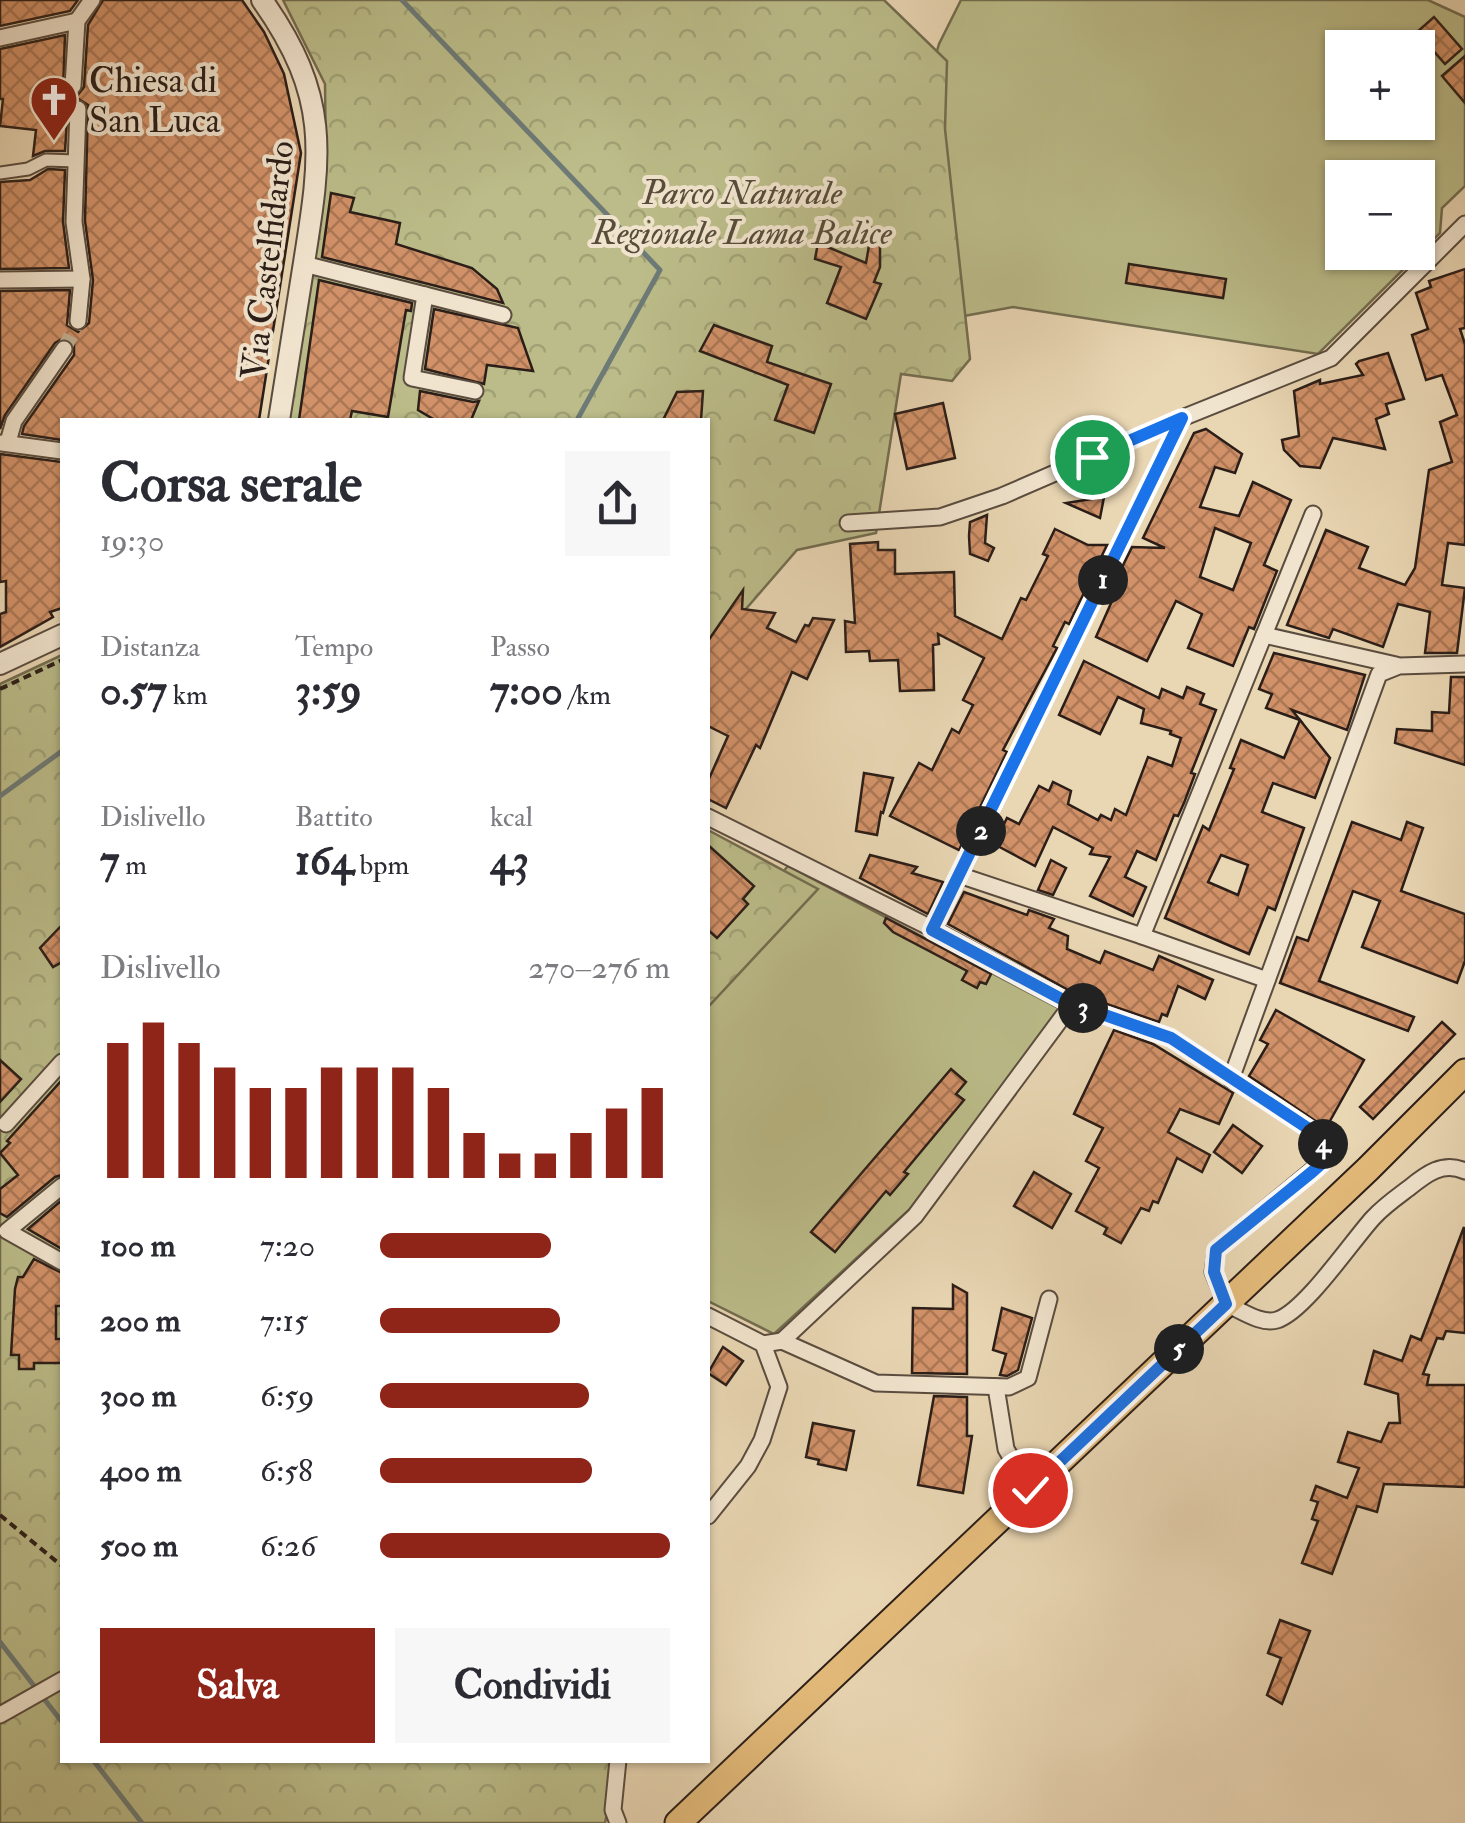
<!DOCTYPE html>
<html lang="it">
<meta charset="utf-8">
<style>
:root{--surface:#fff;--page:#f7f7f7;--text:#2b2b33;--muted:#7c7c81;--accent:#8f2418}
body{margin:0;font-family:"IM FELL Double Pica",serif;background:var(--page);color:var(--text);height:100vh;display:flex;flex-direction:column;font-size:38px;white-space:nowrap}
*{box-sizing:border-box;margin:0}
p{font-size:32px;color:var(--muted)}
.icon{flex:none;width:55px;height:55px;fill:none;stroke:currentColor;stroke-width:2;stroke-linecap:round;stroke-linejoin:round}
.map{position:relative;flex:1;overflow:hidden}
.side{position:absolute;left:60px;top:418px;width:650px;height:1345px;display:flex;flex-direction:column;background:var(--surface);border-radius:0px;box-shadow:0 2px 8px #0004}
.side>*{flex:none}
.buttons{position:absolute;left:1325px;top:30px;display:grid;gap:20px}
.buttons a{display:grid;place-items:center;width:110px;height:110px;border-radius:0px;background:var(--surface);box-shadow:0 2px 8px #0004;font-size:50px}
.pin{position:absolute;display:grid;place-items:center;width:85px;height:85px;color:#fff;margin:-42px;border:5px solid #fff;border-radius:50%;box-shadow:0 2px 10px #0007}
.km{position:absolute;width:50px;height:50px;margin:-25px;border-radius:50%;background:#222;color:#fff;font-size:28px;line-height:50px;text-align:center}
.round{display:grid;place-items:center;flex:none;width:105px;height:105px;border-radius:0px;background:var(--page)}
.overview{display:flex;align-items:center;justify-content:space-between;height:170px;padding:0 40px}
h1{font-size:55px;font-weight:800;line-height:75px}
.figures{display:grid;grid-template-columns:repeat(3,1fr);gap:15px;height:170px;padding:10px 40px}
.figures div{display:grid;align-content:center}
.figures b{font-size:42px;font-weight:800}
.figures small{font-size:28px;font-weight:400}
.figures p{font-size:28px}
.chart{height:280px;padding:20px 40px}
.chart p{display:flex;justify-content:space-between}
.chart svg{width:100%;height:180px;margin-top:10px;stroke:var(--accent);stroke-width:6}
.primary-button{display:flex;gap:20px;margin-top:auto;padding:20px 40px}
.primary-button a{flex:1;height:115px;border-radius:0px;background:var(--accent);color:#fff;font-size:40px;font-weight:800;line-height:115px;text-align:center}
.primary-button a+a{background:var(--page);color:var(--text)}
ul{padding:0 40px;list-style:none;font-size:32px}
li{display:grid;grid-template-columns:160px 120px 1fr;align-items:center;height:75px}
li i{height:25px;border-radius:12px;background:var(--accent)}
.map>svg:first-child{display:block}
.grass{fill:#bbbc89;stroke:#736d50;stroke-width:2.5;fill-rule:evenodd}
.forest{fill:url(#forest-crowns);stroke:#736d50;stroke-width:2.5}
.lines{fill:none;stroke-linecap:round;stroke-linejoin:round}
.stream{stroke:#6d7a76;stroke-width:5}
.building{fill:url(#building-cross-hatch);stroke:#2b1e18;stroke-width:2.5;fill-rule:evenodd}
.minor-tunnel{stroke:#c3b194;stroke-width:15;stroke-dasharray:15 8;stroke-linecap:butt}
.pedestrian-casing{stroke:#5a4c3f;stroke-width:15}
.minor-casing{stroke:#5a4c3f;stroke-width:19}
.tertiary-casing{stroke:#5a4c3f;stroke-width:24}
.primary-casing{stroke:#2b1e18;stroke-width:29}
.path{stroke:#2b1e18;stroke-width:4;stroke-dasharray:8 5;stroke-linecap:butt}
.pedestrian{stroke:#f1e4ce;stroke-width:11}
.minor{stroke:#f1e4ce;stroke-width:15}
.tertiary{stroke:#f1e4ce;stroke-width:20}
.primary{stroke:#e4bb7a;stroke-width:25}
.route-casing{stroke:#fff;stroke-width:20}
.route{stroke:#1a73e8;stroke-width:12}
.labels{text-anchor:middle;stroke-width:8;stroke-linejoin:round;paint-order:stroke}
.poi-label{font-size:35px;fill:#2b1e18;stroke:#f1e4ce;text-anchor:start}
.park-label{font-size:35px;font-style:italic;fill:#564d3a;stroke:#f1e4ce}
.street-label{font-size:35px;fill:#2b1e18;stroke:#f1e4ce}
</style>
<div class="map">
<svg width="1465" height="1823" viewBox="0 0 1465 1823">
<defs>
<pattern id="forest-crowns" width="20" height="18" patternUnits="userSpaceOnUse" patternTransform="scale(2.5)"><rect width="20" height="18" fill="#bbbc89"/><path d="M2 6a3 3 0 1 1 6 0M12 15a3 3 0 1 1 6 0" fill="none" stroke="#a1a176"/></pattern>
<pattern id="building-cross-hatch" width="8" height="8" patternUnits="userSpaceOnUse" patternTransform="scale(2.5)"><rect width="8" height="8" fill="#d29269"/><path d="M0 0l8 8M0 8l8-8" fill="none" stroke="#ab7755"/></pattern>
</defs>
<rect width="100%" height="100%" fill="#e9d6b3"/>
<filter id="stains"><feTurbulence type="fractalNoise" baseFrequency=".002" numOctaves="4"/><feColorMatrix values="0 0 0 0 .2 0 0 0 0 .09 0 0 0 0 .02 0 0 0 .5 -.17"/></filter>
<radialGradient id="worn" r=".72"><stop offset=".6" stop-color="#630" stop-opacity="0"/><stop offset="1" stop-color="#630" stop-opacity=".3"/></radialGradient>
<!-- grass -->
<g class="grass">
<path d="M961,0H1428L1465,17V186L1442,208L1440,233L1318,354L1013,307L953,318L927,86L939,44ZM1342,48H1418V122H1342ZM1342,178H1418V252H1342Z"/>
<polygon points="788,866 1060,1009 910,1209 774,1334 708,1301 708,958"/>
</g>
<!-- forest -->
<g class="forest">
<polygon points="283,0 884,0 947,61 945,129 970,359 952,381 901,374 876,533 797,550 719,640 708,662 708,420 276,420 326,167 325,84"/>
<polygon points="62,655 62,1760 618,1760 605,1823 0,1823 0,684"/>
<polygon points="708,830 818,889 708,1007"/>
</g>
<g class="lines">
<!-- stream -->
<g class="stream">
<polyline points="402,0 660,270 577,420"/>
<polyline points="0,796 62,751"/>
<polyline points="0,1642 62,1722"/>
<polyline points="93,1760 142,1823"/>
</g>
</g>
<!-- building -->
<g class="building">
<polygon points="0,0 78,0 70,11 0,26"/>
<polygon points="103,0 242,0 264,32 284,74 301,153 259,420 62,420 62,440 22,434 24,426 74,355 74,343 64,338 55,343 5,415 0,429 0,291 70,290 67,325 78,332 89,323 93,280 85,221 88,105 77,98 68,104 65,151 45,151 33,156 36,130 0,126 3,99 0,99 0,49 65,35 63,90 68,96 77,96 84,87 88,25"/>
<polygon points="1434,17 1462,49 1445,64 1417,32"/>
<polygon points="1465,56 1465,103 1442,76"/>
<polygon points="48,169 65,170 63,222 69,268 0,269 0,182 30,180"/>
<polygon points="331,193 354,198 350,212 400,223 396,244 472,268 497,289 503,303 322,257"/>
<polygon points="872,228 880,228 880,267 874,282 881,284 866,319 827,303 841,267 815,259 818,243 866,263"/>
<polygon points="1129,264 1226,279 1223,298 1126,283"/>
<polygon points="1465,269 1465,328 1460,329 1465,344 1465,545 1448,543 1442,585 1465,588 1457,653 1425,653 1430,612 1398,604 1383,647 1333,629 1329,638 1287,625 1326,530 1368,547 1359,568 1405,585 1415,568 1429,470 1452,462 1440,422 1457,415 1442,375 1426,380 1412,335 1428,329 1416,293 1431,287 1429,281"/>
<polygon points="319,280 412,303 411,311 406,310 388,417 352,411 350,420 299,420"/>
<polygon points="434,309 518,328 533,371 487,365 484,384 425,369"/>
<polygon points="714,325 772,346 767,362 831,384 814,433 775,420 788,385 700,351"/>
<polygon points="1388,353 1404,399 1386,404 1389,414 1376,419 1385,449 1333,438 1320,468 1300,466 1284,450 1282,440 1299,436 1294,391 1320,380 1320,384 1363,375 1356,364 1359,361"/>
<polygon points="420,391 473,402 479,401 471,420 435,420 418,410"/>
<polygon points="703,391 701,420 663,420 677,392"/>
<polygon points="943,403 955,458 907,469 895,414"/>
<path d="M1206,429L1242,454L1235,473L1215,467L1200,507L1239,516L1253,482L1291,500L1264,565L1277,571L1254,629L1249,627L1233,666L1188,648L1202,614L1176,601L1147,661L1096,637L1112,601L1107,598L1132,547L1165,548L1143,538L1194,433ZM1215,528L1251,543L1233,590L1200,577Z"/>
<polygon points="0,454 62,462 62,608 50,612 53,617 0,647 0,614 6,612 6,581 0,582"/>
<polygon points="1104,497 1100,518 1066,503"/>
<polygon points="987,515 985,543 994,548 988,561 970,554 969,536 970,522"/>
<polygon points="1055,529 1088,545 1107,545 1069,624 1065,622 1053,646 1057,648 1003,750 1007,752 959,850 890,816 919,763 932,770 952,729 959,733 973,705 963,700 984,658 938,634 939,644 933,645 934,690 900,691 898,660 870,661 869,651 846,652 845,621 855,623 850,544 878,542 878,550 895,550 895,574 954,572 955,616 1002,639 1021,598 1026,600 1048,556 1043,554"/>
<polygon points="743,590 742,609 775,613 767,628 796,642 805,625 809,626 813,618 834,620 807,679 792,672 760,748 756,745 726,808 708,799 708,781 728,736 708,726 708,641"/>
<polygon points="1274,653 1365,675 1347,730 1292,710 1300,720 1266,708 1272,694 1259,689"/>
<polygon points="1084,661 1159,698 1162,689 1183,698 1187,687 1204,694 1200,704 1216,710 1191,773 1195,774 1184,803 1178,816 1174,815 1156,860 1137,851 1125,877 1146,887 1133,916 1090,896 1110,857 1090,854 1093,848 1053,827 1035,866 994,844 1007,818 1019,824 1039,786 1049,791 1053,782 1071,791 1068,804 1098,820 1101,815 1111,820 1115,809 1126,815 1148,757 1172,766 1181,738 1170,734 1171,731 1141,723 1144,709 1118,697 1100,734 1059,715"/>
<polygon points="1451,677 1465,677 1465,765 1395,743 1397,729 1432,731 1432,712 1449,713"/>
<path d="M1300,720L1330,758L1315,798L1273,783L1262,812L1304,828L1275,910L1268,907L1249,954L1165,918L1203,826L1209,830L1234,769L1230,768L1241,740L1284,758ZM1221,855L1248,865L1238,895L1208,882Z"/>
<polygon points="864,773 893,778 883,813 881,812 877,835 856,831"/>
<polygon points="1352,822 1401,840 1407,822 1423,828 1401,891 1465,914 1465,961 1457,983 1362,947 1380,901 1353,891 1319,981 1414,1017 1408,1031 1280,983 1297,937 1308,941"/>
<polygon points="708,845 754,886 743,899 748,904 717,938 708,930"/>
<polygon points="870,855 917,867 912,873 943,882 928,914 860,878"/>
<polygon points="1051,860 1066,868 1053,895 1038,890"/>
<polygon points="964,892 1027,915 1029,910 1054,919 1049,928 1068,936 1067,949 1100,963 1105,951 1153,970 1159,956 1213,980 1205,999 1178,986 1167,1016 1162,1014 1159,1022 1072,992 948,924"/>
<polygon points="886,918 991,974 986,984 980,982 977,988 962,980 967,971 893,932 884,923"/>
<polygon points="62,925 62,962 53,967 40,948"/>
<polygon points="1276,1010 1364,1060 1326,1128 1249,1076 1268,1044 1260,1040"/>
<polygon points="1442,1022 1455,1034 1373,1119 1360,1107"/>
<polygon points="1114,1030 1153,1044 1233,1093 1219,1124 1180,1109 1168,1132 1210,1155 1202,1172 1177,1158 1158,1203 1153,1201 1149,1211 1141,1208 1121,1243 1104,1234 1107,1228 1076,1211 1099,1168 1086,1161 1103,1128 1074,1114"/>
<polygon points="0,1060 21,1079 0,1102"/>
<polygon points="951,1069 966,1082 956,1094 964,1100 904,1172 908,1174 890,1195 886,1191 835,1252 811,1232"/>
<polygon points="62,1080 62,1175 55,1177 7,1217 0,1213 0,1189 18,1175 0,1153 10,1143 7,1141"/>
<polygon points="1233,1125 1262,1146 1242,1173 1214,1152"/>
<polygon points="1034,1172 1071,1194 1052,1228 1014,1206"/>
<polygon points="62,1200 62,1249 28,1229"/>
<polygon points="1464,1227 1465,1333 1446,1331 1443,1339 1437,1338 1423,1374 1429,1375 1427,1385 1465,1385 1465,1487 1384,1484 1377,1512 1357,1506 1332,1574 1302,1563 1318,1521 1312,1519 1318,1502 1311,1500 1316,1486 1347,1498 1359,1468 1338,1462 1348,1432 1381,1442 1389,1423 1400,1423 1398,1394 1365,1384 1374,1351 1402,1361 1411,1336 1421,1340"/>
<polygon points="34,1259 62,1273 62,1306 56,1306 56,1339 61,1339 62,1343 62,1363 34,1363 34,1369 19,1369 19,1355 11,1355 15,1289 18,1277 23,1277"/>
<polygon points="953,1285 967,1293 967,1374 912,1373 913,1308 953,1309"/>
<polygon points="1002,1308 1032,1318 1018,1370 1007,1376 1000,1375 1006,1354 993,1350"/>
<polygon points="723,1347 743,1361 726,1385 708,1373"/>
<polygon points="934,1396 967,1397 967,1436 972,1436 963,1493 918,1485"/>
<polygon points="813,1423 854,1431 846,1470 818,1464 819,1460 806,1457"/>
<polygon points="1280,1620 1310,1631 1282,1704 1267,1695 1281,1658 1268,1653"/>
</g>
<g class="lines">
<!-- minor-tunnel -->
<polyline class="minor-tunnel" points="64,349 78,321"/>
<!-- pedestrian casing -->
<g class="pedestrian-casing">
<polyline id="pedestrian" points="0,173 28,169 46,160 76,161"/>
</g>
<!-- minor casing -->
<g class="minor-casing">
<g id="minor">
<polyline points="0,38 77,21"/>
<polyline points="73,86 77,21 92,0"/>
<polyline points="78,109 74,222 82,279 78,321"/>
<polyline points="304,264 503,315"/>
<polyline points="0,280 82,279"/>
<polyline points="425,295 412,378 475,391"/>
<polyline points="8,442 14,421 64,349"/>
<polyline points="2,443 62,451"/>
<polyline points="848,523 940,517 1002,496 1182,418 1331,358 1465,224"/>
<polyline points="1264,635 1396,665"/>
<path d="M708,817L933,929L1067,1002L1171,1038L1315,1133L1324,1146L1321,1163L1216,1250L1213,1272L1226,1304C1241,1310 1261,1325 1277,1320C1305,1311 1352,1241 1373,1218C1384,1206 1397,1197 1409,1188C1426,1174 1443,1161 1465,1171"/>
<polyline points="959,875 1142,936 1313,514"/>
<polyline points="933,929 1182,418"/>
<polyline points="1142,936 1267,980"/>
<polyline points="1231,1079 1379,674 1399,666 1465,664"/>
<polyline points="6,1124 62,1062"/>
<polyline points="62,1186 7,1231 62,1262"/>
<polyline points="708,1316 763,1344 779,1387 762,1440 748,1466 708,1516"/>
<polyline points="782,1341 915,1216 1072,1004"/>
<polyline points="763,1344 782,1341 876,1383 1009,1387 1028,1378 1049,1299"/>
<polyline points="996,1387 1006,1449 1030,1490"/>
<polyline points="0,1715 62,1680"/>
<polyline points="618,1823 613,1810 618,1760"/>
</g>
</g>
<!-- tertiary casing -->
<g class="tertiary-casing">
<g id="tertiary">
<path d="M262,0C332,99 321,156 303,269C295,319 287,370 279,420"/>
<polyline points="0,664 62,635"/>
</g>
</g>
<!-- primary casing -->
<g class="primary-casing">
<polyline id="primary" points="678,1823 1368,1169 1465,1072"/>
</g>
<!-- path -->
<g class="path">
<polyline points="0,689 62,660"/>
<polyline points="0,1515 62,1566"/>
</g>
<!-- pedestrian -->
<use href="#pedestrian" class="pedestrian"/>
<!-- minor -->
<use href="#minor" class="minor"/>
<!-- tertiary -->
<use href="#tertiary" class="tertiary"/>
<!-- primary -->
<use href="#primary" class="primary"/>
</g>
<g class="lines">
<!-- route casing -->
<g class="route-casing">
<polyline id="route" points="1030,1490 1226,1304 1214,1272 1216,1250 1312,1172 1321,1164 1324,1146 1315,1133 1171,1038 1067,1002 932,930 1182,418 1092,457"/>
</g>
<!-- route -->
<use href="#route" class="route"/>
</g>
<!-- icons -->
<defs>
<g id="church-pin" transform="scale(2.5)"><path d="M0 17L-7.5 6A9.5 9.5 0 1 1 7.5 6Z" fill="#8f2418" stroke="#f1e4ce"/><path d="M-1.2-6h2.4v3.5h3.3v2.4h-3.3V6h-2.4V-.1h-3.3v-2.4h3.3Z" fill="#fff"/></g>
</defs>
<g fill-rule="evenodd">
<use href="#church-pin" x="54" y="100"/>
</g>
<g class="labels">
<!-- poi labels -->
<g class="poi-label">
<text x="89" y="92">Chiesa di<tspan x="89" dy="40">San Luca</tspan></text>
</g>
<!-- park labels -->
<g class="park-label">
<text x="742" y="204">Parco Naturale<tspan x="742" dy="40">Regionale Lama Balice</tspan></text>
</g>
<!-- street labels -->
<g class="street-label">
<text transform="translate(267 260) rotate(-83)" y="12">Via Castelfidardo</text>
</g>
</g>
<rect width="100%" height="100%" filter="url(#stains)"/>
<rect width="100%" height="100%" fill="url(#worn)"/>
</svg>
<div class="buttons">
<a>+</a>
<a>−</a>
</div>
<div class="pin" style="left:1092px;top:457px;background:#1e9e55"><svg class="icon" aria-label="arrive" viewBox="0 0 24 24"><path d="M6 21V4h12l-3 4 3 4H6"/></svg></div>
<div class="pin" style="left:1030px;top:1490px;background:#d93025"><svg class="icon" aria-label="check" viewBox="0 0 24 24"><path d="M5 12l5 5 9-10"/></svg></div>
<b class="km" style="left:1103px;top:580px">1</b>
<b class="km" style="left:981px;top:831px">2</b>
<b class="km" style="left:1083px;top:1008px">3</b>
<b class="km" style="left:1323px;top:1144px">4</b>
<b class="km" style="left:1179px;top:1349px">5</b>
<section class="side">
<div class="overview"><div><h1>Corsa serale</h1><p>19:30</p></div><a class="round"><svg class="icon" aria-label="share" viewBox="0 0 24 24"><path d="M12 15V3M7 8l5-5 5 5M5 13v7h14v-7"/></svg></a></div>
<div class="figures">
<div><p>Distanza</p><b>0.57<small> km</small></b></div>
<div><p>Tempo</p><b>3:59</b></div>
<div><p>Passo</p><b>7:00<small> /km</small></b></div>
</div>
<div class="figures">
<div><p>Dislivello</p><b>7<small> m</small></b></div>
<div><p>Battito</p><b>164<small> bpm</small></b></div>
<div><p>kcal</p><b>43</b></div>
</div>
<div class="chart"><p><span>Dislivello</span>270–276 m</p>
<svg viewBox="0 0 160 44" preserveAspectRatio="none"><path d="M5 44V11M15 44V6M25 44V11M35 44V17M45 44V22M55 44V22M65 44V17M75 44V17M85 44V17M95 44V22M105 44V33M115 44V38M125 44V38M135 44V33M145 44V27M155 44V22"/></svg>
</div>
<ul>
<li><b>100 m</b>7:20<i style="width:59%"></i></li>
<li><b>200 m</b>7:15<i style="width:62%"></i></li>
<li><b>300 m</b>6:59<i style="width:72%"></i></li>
<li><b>400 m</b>6:58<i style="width:73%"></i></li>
<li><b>500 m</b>6:26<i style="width:100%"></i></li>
</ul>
<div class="primary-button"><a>Salva</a><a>Condividi</a></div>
</section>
</div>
